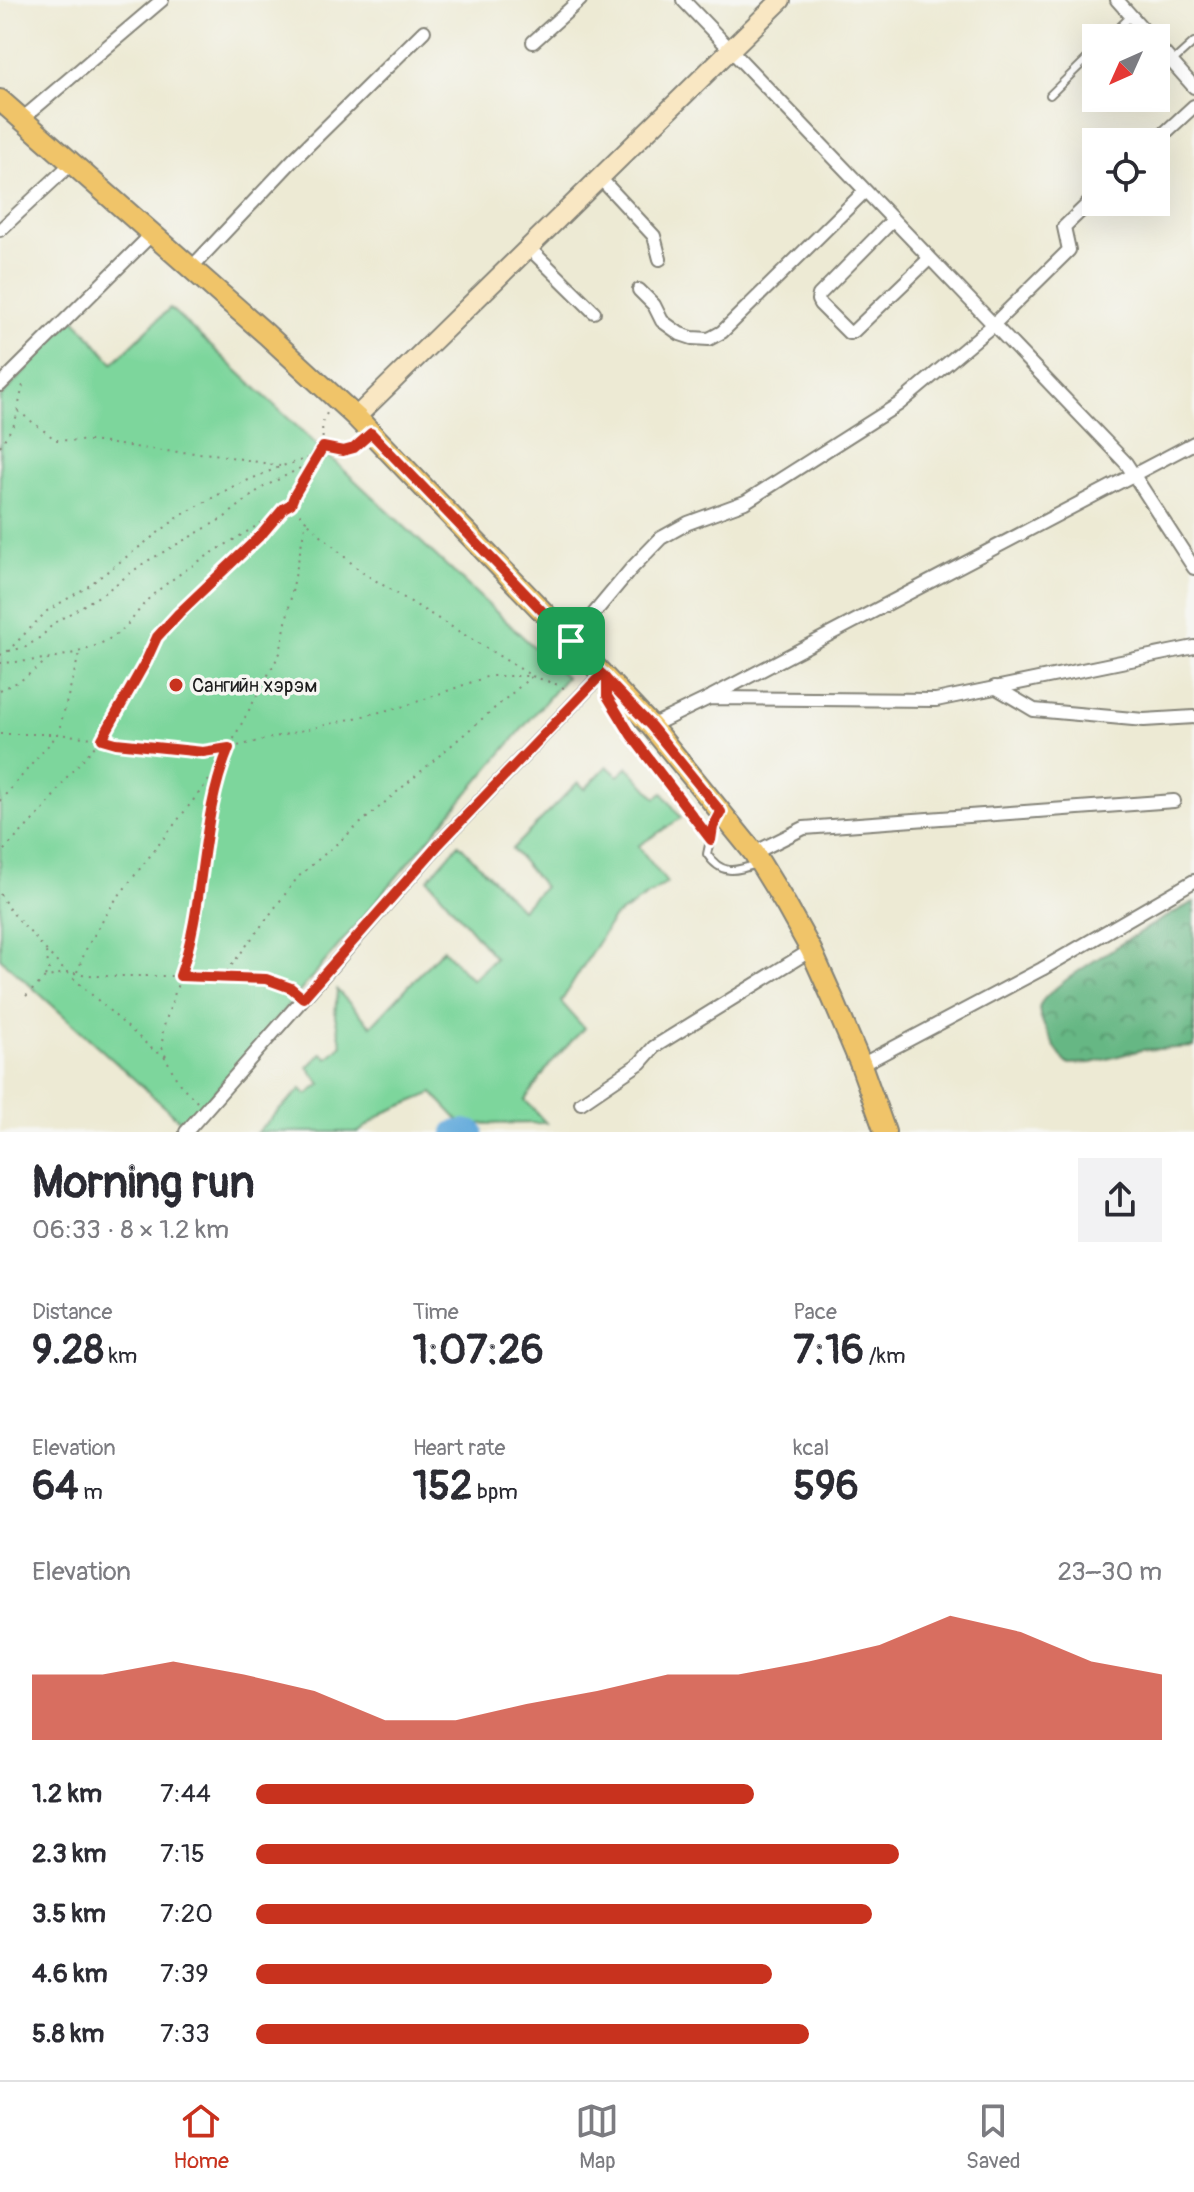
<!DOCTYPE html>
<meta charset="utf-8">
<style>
:root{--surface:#fff;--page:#f2f2f3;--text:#2b2b33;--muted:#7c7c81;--line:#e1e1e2;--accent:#c8321e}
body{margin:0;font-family:Pangolin,sans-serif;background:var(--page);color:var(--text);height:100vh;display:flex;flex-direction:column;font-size:30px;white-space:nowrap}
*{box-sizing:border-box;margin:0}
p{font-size:26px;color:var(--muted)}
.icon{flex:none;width:44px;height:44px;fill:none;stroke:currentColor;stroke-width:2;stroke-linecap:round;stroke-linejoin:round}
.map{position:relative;height:1132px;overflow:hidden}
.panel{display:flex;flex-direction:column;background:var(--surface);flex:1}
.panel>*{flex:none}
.needle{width:52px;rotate:225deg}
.tools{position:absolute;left:1082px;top:24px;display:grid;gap:16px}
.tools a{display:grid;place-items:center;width:88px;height:88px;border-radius:0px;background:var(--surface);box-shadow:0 8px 32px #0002;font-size:40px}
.pin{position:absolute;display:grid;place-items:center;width:68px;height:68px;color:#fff;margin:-34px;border-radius:16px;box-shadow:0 4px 12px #0006}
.round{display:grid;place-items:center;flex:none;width:84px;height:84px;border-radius:0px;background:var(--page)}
.headline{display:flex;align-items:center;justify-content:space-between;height:136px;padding:0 32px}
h1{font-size:44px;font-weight:700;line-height:60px}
.figures{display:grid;grid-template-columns:repeat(3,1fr);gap:12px;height:136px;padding:8px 32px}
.figures div{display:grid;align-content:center}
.figures b{font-size:40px;font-weight:700}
.figures small{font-size:22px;font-weight:400}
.figures p{font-size:22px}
.chart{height:224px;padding:16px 32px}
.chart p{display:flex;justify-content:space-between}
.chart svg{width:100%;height:144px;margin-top:8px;fill:var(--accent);opacity:.7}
ul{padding:0 32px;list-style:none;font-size:26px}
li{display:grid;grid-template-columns:128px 96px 1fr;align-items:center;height:60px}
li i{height:20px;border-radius:10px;background:var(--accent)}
.menu{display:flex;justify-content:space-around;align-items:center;height:112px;border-top:2px solid var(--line);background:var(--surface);font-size:22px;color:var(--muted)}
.menu a{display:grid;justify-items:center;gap:4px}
.menu .current{color:var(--accent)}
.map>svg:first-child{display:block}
.green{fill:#7dd69c;stroke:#4c795c;stroke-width:2}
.forest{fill:url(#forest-crowns);stroke:#416a50;stroke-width:2}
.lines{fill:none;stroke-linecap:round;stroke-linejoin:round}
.river{stroke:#65abdc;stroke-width:22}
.lane-casing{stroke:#848378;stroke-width:10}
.street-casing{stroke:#848378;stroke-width:16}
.secondary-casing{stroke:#848378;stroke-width:22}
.primary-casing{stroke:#848378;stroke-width:24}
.path{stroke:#848378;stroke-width:2;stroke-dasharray:2 6;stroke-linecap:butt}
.lane{stroke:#fff;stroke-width:6}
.street{stroke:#fff;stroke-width:12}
.secondary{stroke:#f9e7c3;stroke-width:18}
.primary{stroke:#f0c469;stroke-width:20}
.route-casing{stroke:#fff;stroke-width:16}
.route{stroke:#c8321e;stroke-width:10}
.poi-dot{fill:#c8321e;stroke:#f6f6f2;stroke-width:3}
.labels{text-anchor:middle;stroke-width:7;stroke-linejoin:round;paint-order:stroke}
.poi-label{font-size:20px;fill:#1c1c1c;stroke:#f6f6f2;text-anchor:start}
</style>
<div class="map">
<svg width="1194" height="1132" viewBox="0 0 1194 1132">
<defs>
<pattern id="forest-crowns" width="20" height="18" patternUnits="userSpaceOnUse" patternTransform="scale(2)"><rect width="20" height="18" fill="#66b784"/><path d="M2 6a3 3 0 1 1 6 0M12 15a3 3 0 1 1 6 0" fill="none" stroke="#53946b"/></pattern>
</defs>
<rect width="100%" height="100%" fill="#f6f6f2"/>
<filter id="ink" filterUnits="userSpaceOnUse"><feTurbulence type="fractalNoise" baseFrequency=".0125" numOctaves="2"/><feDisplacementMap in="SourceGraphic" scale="16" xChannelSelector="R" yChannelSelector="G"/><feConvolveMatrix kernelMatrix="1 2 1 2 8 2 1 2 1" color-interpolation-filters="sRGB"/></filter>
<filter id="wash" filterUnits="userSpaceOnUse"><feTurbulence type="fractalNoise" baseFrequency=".006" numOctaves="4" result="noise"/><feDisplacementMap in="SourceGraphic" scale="32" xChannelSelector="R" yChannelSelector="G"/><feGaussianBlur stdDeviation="1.8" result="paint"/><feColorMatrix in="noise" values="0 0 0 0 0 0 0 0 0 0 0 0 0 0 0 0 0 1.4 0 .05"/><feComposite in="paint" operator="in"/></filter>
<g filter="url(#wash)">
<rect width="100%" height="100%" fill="#edead4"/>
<!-- green -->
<g class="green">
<polygon points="170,308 566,677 186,1126 0,958 0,398 74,318 113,363"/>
<polygon points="607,766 618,776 628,767 656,798 663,793 681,818 638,846 667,883 613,918 561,1002 584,1028 550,1064 525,1100 546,1123 462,1124 433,1093 384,1113 359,1132 257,1132 301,1089 307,1095 321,1084 308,1067 322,1053 328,1058 342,1045 335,1016 337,990 371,1026 443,949 472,980 495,958 428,879 459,844 521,909 544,887 512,849 578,782 585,789"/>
</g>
<!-- forest -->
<path class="forest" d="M1194,902V1047L1141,1050L1092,1063L1068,1064C1059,1057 1035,1015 1040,1005C1049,983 1167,916 1194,902Z"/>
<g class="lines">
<!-- river -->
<polyline class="river" points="454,1132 464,1130 473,1132"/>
</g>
</g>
<g filter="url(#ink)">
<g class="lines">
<!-- lane casing -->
<g class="lane-casing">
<g id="lane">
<polyline points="1108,38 1131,16"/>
<polyline points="1172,62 1194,42"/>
<polyline points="1050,95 1096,50"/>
<polyline points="607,689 607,696 631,735 711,840"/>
<path d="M719,816L713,827L707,854C721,875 735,872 756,864"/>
</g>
</g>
<!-- street casing -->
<g class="street-casing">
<g id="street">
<polyline points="683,0 1126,463 1194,568"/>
<polyline points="1117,0 1151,38"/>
<polyline points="533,42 580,0"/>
<polyline points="1156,44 1194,87"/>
<polyline points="22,119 162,0"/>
<polyline points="1155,142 1194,106"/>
<polyline points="600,178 654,236 660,259"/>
<polyline points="892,221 819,295 818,300 820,304 849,333 854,331 929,259"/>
<polyline points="0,230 72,163"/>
<polyline points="529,248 594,312"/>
<polyline points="190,269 293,160 424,31"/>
<polyline points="639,290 654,305 662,321 680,334 692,338 709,339 722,332 864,192"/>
<polyline points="0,385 152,234"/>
<polyline points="571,641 631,569 661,538 688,523 745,502 899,404 993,325 1065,254 1069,250 1064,227 1096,196"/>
<polyline points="995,687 1034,710 1144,720 1194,717"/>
<polyline points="712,696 1194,443"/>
<polyline points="651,726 709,698 936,700 1194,647"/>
<polyline points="754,853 804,828 1174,801"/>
<polyline points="861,1065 1042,969 1194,881"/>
<polyline points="581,1103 640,1063 654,1047 811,950"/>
<polyline points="186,1132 439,844 602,674"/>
</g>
</g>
<!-- secondary casing -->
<g class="secondary-casing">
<polyline id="secondary" points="356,417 781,0"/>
</g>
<!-- primary casing -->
<g class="primary-casing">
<polyline id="primary" points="0,100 266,334 356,417 571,641 651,726 754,853 786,905 811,950 833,999 861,1065 885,1132"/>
</g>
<!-- path -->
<g class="path">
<polyline points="18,411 56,440 91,441 164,451 214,454 280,466"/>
<polyline points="0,446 15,423 24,380"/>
<polyline points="323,446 322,423 327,413"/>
<polyline points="9,651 26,647 42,636 54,623 104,593 144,563 225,517 260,489 310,463"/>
<polyline points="0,655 8,651 47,611 87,587 180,516 232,487 282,466 316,456"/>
<path d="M0,663C38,661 93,656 123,629C135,618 143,602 156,592C194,561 239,538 280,511"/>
<polyline points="0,690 20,681 49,659"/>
<polyline points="0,734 58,734 102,739 116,743 203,752 229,748 405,706 489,676 532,676 561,686 567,691"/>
<polyline points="0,801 58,734 80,651"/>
<polyline points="0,857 3,851 46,807 66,778 106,734 146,661 157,637 262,534 284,508"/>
<polyline points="0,894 9,909 62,968 151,1048 166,1058"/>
<polyline points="77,972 87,947 114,902 223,762"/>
<polyline points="45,977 49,969 46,952"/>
<polyline points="222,978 298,877 532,676 360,571 307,522"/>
<polyline points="26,996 45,978 67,972 98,976 180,976 266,979 293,990"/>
<path d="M197,1102L178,1082L168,1062L162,1047L163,1029L193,938L211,808L224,761L236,734L280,653L306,521L291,504L295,494L323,447C336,448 347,455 358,444"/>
</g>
<!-- lane -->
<use href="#lane" class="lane"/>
<!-- street -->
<use href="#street" class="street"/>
<!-- secondary -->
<use href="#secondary" class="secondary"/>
<!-- primary -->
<use href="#primary" class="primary"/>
</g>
</g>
<g class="lines" filter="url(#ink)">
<!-- route casing -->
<g class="route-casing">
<path id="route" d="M571,641L371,433L354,448L343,451L323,447L295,494L291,504L284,508L262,534L179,613L157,637L146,661L102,739L116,743L203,752L229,748C199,820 206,902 180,976L266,979L291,988L303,998L439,844L602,674L607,680L651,726L721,812L713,827L711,840L631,735L607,696V680L571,641"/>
</g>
<!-- route -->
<use href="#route" class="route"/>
</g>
<!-- markers -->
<circle class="poi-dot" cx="176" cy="685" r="8"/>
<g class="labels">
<!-- poi labels -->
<g class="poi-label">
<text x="192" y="692">Сангийн хэрэм</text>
</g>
</g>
</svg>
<div class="tools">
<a><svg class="needle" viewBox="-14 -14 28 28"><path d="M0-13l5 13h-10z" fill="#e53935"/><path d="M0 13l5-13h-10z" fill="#7c7c81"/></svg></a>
<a><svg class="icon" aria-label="locate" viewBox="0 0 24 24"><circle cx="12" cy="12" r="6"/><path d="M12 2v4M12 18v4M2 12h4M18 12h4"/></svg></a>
</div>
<div class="pin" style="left:571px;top:641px;background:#1e9e55"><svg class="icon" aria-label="arrive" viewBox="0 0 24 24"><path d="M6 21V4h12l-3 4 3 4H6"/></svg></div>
</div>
<section class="panel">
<div class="headline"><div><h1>Morning run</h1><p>06:33 · 8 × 1.2 km</p></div><a class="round"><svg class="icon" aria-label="share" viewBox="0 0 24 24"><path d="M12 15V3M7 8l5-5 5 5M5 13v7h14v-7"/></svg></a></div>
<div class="figures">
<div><p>Distance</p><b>9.28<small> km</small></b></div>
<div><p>Time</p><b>1:07:26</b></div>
<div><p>Pace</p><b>7:16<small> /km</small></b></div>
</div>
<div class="figures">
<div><p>Elevation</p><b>64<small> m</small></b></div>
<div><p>Heart rate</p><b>152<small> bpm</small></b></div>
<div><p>kcal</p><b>596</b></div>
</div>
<div class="chart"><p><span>Elevation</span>23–30 m</p>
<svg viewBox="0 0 160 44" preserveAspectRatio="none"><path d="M0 44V24L10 24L20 20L30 24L40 29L50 38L60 38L70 33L80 29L90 24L100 24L110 20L120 15L130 6L140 11L150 20L160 24V44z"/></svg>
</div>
<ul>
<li><b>1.2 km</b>7:44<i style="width:55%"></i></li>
<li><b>2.3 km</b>7:15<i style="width:71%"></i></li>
<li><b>3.5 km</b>7:20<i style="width:68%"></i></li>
<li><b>4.6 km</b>7:39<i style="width:57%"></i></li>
<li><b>5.8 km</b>7:33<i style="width:61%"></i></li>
</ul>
</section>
<nav class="menu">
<a class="current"><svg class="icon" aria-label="home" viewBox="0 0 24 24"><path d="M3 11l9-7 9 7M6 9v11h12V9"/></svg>Home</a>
<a><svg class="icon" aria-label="map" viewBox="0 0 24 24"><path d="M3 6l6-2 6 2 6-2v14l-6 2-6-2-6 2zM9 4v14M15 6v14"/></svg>Map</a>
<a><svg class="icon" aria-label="saved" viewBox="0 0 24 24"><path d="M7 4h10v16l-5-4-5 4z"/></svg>Saved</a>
</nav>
